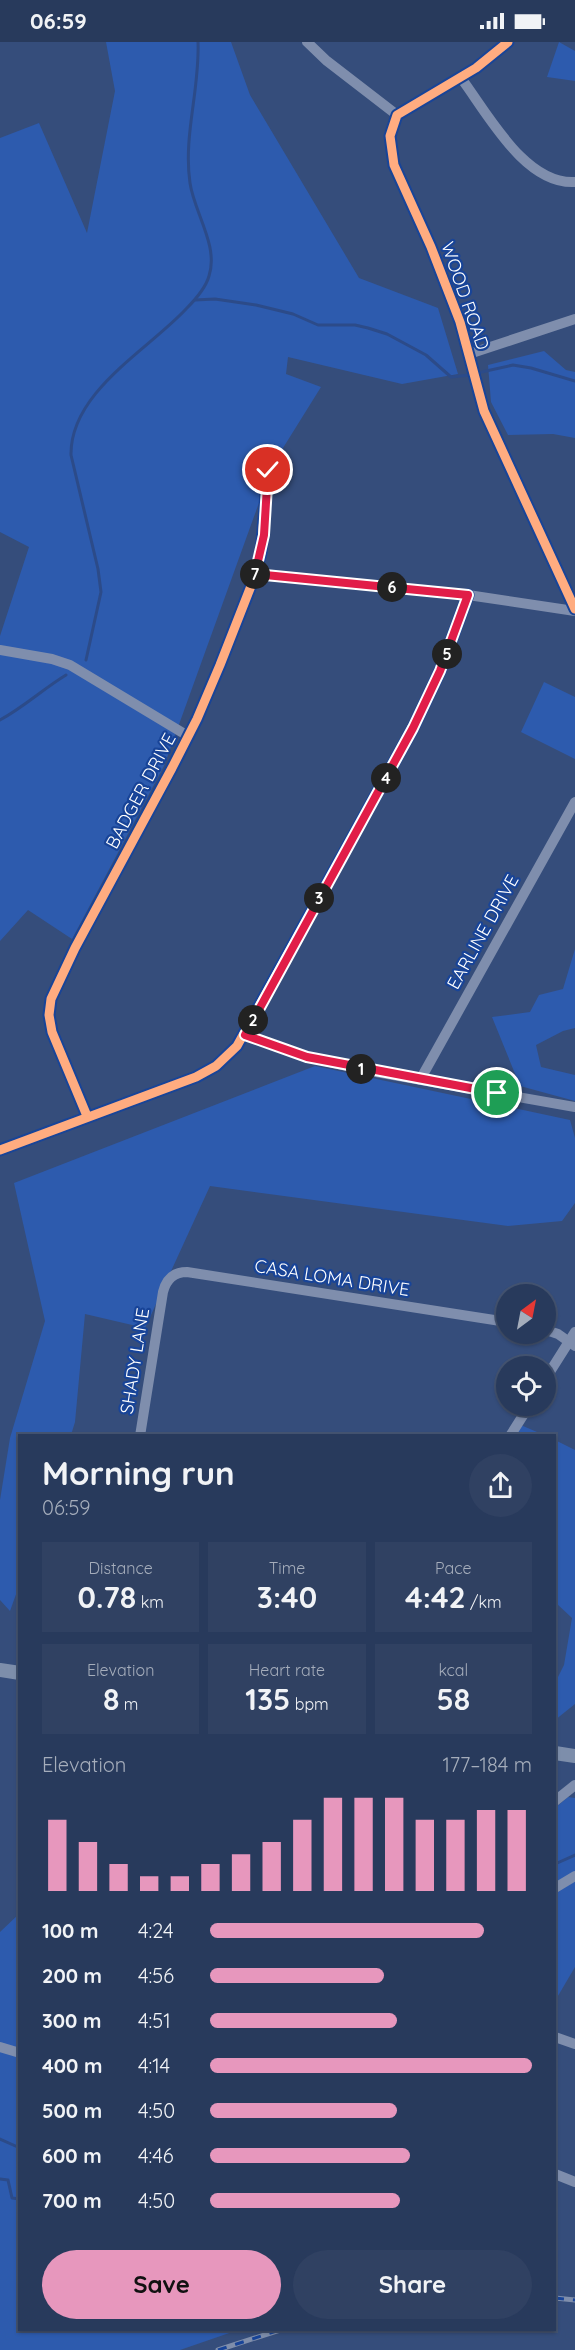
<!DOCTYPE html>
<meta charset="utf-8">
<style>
:root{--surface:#283a5c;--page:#304162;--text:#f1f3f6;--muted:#a5adbb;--line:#445472;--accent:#e797bd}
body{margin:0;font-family:Quicksand,sans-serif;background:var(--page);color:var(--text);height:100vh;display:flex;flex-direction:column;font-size:22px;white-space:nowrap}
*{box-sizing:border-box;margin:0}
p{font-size:20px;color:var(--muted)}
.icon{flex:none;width:33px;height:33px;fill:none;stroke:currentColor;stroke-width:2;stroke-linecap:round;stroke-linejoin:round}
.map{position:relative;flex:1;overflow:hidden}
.sheet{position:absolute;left:18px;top:1392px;width:538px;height:897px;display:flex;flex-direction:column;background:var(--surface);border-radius:0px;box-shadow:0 2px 4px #0004,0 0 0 2px var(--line)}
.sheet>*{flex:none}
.needle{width:39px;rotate:32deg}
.fabs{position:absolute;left:496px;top:1242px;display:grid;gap:12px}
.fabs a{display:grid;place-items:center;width:60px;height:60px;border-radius:50%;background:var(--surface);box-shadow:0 2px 4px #0004,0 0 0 2px var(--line);font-size:30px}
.pin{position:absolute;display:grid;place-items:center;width:51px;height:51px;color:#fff;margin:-26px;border:3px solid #fff;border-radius:50%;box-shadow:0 2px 6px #0007}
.km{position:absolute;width:30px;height:30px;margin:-15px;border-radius:50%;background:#222;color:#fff;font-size:16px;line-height:30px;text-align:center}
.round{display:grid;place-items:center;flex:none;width:63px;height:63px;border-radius:32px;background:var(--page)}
.head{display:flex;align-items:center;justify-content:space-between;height:102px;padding:0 24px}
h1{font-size:33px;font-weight:800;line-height:45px}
.figures{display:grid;grid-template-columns:repeat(3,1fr);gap:9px;height:102px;padding:6px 24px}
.figures div{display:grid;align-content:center;border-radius:0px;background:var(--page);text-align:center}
.figures b{font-size:30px;font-weight:800}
.figures small{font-size:16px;font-weight:400}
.figures p{font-size:16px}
.chart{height:168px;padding:12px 24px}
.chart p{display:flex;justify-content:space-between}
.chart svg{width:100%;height:108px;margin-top:6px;stroke:var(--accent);stroke-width:6}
.primary-button{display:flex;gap:12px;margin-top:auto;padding:12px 24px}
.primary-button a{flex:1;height:69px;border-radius:36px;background:var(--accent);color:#111;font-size:24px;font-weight:800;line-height:69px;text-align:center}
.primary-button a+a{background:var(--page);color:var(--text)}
ul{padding:0 24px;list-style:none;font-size:20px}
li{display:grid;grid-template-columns:96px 72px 1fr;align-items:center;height:45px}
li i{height:15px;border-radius:8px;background:var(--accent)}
.status{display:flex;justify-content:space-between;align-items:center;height:42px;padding:0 30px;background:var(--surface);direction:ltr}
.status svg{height:16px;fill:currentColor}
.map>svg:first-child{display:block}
.green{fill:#2d5bae}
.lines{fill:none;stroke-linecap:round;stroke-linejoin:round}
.stream{stroke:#2c4b89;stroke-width:3}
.minor{stroke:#7f8ead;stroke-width:10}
.major{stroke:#7d8eab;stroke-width:14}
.rail-casing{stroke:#7f8eab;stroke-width:5}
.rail{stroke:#184498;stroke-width:3;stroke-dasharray:9;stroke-linecap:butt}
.cycleway-casing{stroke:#184498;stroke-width:13}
.cycleway{stroke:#ffac80;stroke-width:9}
.route-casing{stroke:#fff;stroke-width:12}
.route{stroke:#e11d48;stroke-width:8}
.labels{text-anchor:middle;stroke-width:4.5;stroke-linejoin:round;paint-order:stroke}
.street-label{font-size:18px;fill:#fff;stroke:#184498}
</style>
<div class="status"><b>06:59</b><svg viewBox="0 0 49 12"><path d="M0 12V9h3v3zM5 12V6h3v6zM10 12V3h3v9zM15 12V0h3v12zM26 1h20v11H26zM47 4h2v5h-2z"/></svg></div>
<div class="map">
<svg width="575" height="2308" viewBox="0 0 575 2308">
<rect width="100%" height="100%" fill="#354d7b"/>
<!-- green -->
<g class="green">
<polygon points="106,0 231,0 250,53 359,236 438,266 458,332 402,342 288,315 286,332 321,345 273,422 164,724 72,897 28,868 0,899 0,594 29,505 0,490 0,96 39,81 87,191 115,49"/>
<polygon points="559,0 575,9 575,39 547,35"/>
<polygon points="544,309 566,328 575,330 575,396 553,392 508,393 491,360 488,323"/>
<polygon points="544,640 575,655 575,717 521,690"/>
<polygon points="575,907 575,986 563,989 536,1003 541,1025 575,1033 575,1059 520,1044 492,975 530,970 539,953 563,947"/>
<polygon points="315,1024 570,1078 575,1096 575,1161 562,1179 508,1184 210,1144 145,1286 85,1272 75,1380 71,1393 20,1394 19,1544 10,1569 0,1558 0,1458 10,1396 45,1279 14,1141"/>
<polygon points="516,1381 544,1393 507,1394"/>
<polygon points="555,1398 575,1408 575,1662 555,1678 555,1641 564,1623 572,1576 555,1560"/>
<polygon points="568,1755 575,1756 575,1925 555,1959 555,1766"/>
<polygon points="19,1872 20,2288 238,2288 180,2308 0,2308 0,1890"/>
</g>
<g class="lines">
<!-- stream -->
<g class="stream">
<polyline points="195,258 215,257 256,263 293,272 318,283 355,283 368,286 387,292 426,313 451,335 470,333"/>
<polyline points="477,331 513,323 531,326 575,339"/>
<path d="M86,618L101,550L98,527L71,413C70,350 148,308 186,267C195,258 206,245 209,234C219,204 194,170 190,141C183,94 200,47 198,0"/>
<path d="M0,678C24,665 43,647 66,633"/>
<polyline points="555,1822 575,1813"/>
<polyline points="0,2097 20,2106"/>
<polyline points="0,2137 8,2138 12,2156 20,2157"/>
</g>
<!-- minor -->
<g class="minor">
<polyline points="307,0 327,19 397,73"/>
<polyline points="508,0 476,26 397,73 390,94 394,123 431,205 460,280 484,369 575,567"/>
<path d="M461,36C488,72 525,143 575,140"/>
<polyline points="469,312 575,277"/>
<polyline points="255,532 468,553 575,569"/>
<polyline points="0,608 52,617 70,623 188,694"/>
<polyline points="245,993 307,1015 359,1027 575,1065"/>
<polyline points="420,1038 575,760"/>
<polyline points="87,1074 52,990 49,973 51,957 75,906 172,726 197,677 220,623 251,544 261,511 268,428"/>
<polyline points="0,1108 196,1035 216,1024 237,1004 413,686 440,629 468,553"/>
<polyline points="546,1288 558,1292 575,1304"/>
<polyline points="546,1336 575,1290"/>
<path d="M140,1394L163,1250C166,1238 173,1230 187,1230L507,1280"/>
<polyline points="510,1394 529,1364"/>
<polyline points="555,1759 575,1743"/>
<polyline points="555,1846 575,1834"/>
<polyline points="555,1995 575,2002"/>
<polyline points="0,2005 20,2011"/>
<polyline points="555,2132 575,2140"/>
</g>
<!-- major -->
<g class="major">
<polyline points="0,1628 20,1631"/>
<polyline points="555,1711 575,1714"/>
</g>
<!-- rail casing -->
<g class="rail-casing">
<g id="rail">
<polyline points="555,2256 575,2258"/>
<polyline points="218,2308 280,2288"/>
</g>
</g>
<!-- rail -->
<use href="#rail" class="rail"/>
<!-- cycleway casing -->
<g class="cycleway-casing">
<g id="cycleway">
<polyline points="508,0 476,26 397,73 390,94 394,123 431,205 460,280 484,369 575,567"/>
<polyline points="87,1074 52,990 49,973 51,957 75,906 172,726 197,677 220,623 251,544 261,511 268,428"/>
<polyline points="0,1108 196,1035 216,1024 237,1004 413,686 440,629 468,553"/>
</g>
</g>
<!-- cycleway -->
<use href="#cycleway" class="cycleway"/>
</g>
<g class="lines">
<!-- route casing -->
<g class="route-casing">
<polyline id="route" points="268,428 264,493 255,532 468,553 440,629 413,686 245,993 307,1015 497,1051"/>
</g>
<!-- route -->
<use href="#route" class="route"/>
</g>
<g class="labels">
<!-- street labels -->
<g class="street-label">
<text transform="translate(465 254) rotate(71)" y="6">WOOD ROAD</text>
<text transform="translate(141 749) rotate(-62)" y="6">BADGER DRIVE</text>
<text transform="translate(483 890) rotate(-61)" y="6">EARLINE DRIVE</text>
<text transform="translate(332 1236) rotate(9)" y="6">CASA LOMA DRIVE</text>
<text transform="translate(135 1319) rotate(-81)" y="6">SHADY LANE</text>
</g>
</g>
</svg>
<div class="fabs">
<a><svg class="needle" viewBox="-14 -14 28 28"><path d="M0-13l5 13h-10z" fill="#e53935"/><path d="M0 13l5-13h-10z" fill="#a5adbb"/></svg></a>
<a><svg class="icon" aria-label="locate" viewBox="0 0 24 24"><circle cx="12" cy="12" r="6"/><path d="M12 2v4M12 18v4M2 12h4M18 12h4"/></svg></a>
</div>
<div class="pin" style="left:497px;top:1051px;background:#1e9e55"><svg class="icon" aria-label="arrive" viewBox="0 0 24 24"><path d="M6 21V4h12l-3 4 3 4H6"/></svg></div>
<div class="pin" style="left:268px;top:428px;background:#d93025"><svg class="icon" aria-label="check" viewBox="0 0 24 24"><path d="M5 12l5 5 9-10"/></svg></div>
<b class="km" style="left:361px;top:1027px">1</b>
<b class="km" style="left:253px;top:978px">2</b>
<b class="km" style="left:319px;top:856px">3</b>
<b class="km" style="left:386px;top:736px">4</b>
<b class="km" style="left:447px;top:612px">5</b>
<b class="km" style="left:392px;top:545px">6</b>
<b class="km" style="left:255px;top:532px">7</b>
<section class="sheet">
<div class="head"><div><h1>Morning run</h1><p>06:59</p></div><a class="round"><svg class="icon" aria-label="share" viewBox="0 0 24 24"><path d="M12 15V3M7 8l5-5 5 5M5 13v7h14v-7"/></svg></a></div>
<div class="figures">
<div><p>Distance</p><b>0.78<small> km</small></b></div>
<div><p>Time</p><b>3:40</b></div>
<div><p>Pace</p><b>4:42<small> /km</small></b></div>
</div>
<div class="figures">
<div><p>Elevation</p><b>8<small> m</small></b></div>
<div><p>Heart rate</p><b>135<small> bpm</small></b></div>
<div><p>kcal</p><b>58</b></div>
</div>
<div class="chart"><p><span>Elevation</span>177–184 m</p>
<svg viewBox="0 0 160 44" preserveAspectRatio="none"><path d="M5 44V15M15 44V24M25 44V33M35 44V38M45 44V38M55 44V33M65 44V29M75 44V24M85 44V15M95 44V6M105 44V6M115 44V6M125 44V15M135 44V15M145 44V11M155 44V11"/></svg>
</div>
<ul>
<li><b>100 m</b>4:24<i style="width:85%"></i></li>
<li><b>200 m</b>4:56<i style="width:54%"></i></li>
<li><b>300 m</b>4:51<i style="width:58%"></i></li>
<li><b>400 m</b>4:14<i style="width:100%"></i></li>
<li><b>500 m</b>4:50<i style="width:58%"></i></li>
<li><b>600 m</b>4:46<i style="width:62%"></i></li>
<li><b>700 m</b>4:50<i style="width:59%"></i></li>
</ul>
<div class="primary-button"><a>Save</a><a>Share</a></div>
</section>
</div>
